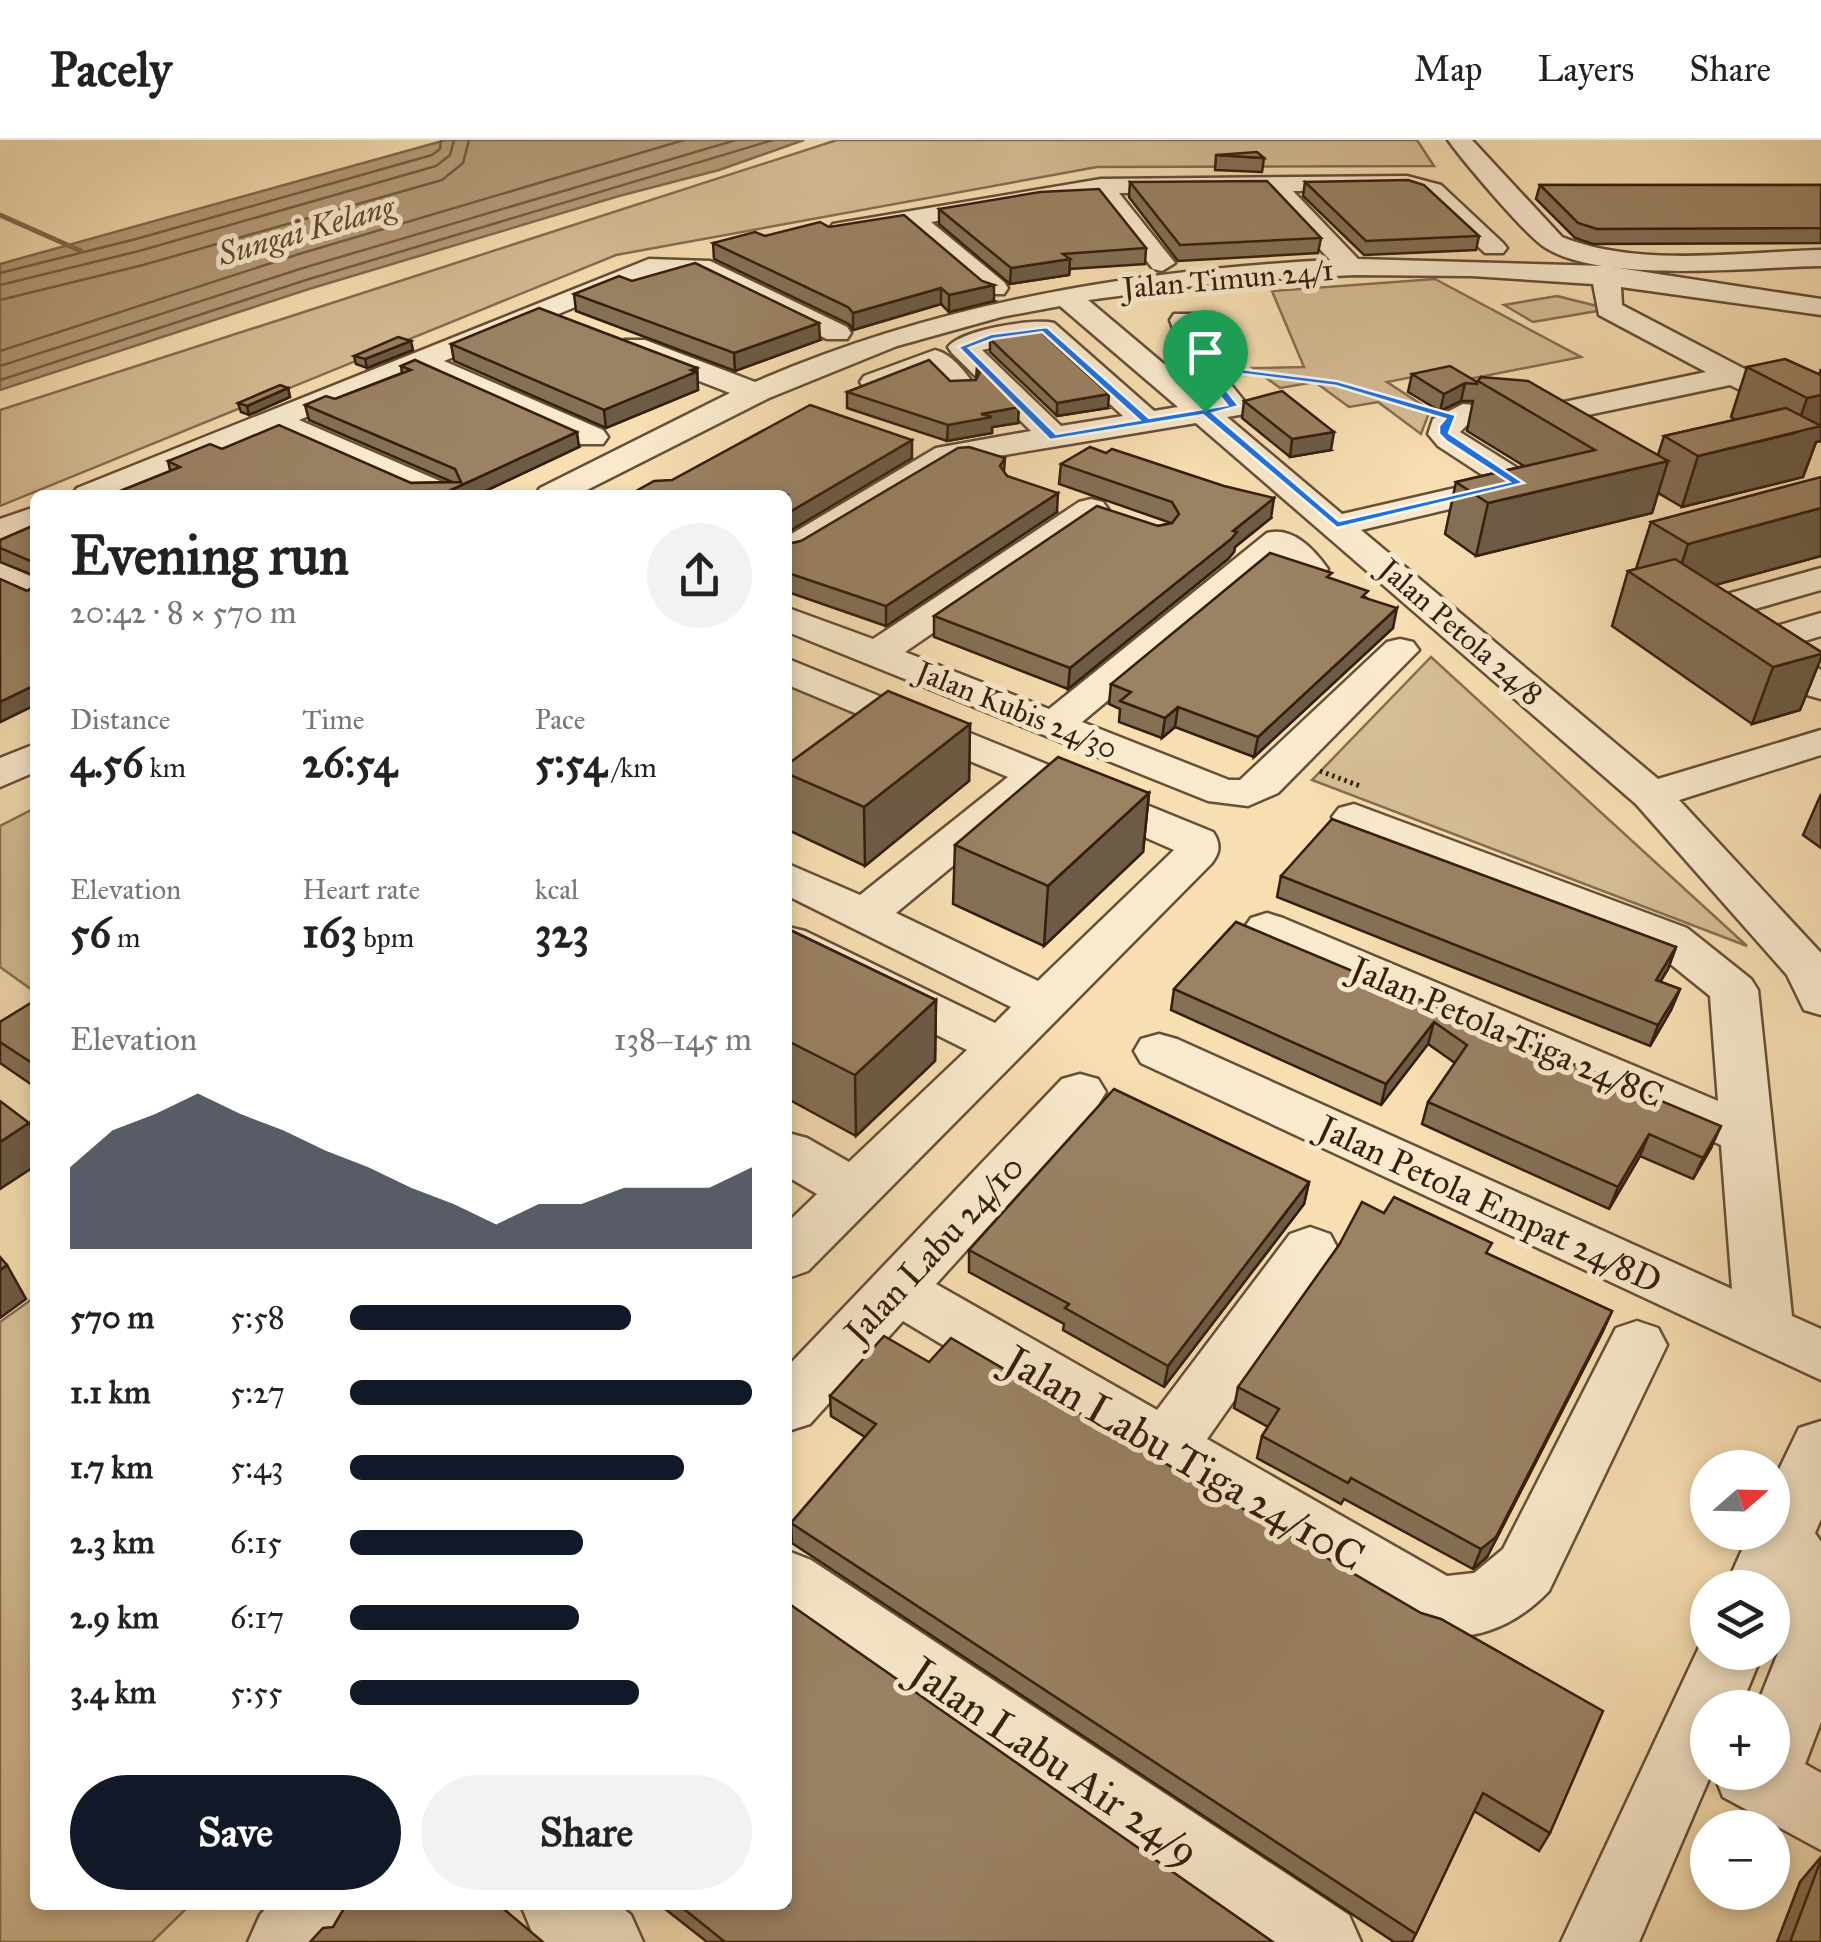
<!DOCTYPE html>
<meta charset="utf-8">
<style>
:root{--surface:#fff;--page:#f2f2f2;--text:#222;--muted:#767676;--line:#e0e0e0;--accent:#111827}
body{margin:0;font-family:"IM FELL Great Primer",serif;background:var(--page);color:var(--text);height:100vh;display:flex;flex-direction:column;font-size:38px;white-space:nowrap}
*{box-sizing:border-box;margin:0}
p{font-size:32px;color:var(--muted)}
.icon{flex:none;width:55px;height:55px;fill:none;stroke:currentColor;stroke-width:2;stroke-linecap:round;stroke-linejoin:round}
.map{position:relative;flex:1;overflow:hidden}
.details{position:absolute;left:30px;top:350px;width:762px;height:1420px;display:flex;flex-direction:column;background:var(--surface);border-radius:15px;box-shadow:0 5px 15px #0003}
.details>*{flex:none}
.needle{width:65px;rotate:70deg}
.tools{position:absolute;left:1690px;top:1310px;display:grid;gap:20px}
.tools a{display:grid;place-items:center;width:100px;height:100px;border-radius:50%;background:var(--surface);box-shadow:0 5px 15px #0003;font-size:50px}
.pin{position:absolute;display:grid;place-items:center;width:85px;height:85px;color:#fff;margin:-102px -42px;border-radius:50% 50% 50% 0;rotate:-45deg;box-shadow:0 0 10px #0007}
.pin .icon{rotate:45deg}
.round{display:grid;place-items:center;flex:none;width:105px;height:105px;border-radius:52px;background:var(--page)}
.overview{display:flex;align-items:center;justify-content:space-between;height:170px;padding:0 40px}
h1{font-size:55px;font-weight:700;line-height:75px}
.stats{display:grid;grid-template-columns:repeat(3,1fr);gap:15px;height:170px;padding:10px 40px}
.stats div{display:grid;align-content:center}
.stats b{font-size:42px;font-weight:700}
.stats small{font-size:28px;font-weight:400}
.stats p{font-size:28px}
.chart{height:280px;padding:20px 40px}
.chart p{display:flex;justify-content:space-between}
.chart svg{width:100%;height:180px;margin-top:10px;fill:var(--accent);opacity:.7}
.primary-button{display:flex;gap:20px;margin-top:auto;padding:20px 40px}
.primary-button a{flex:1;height:115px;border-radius:60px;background:var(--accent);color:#fff;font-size:40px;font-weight:700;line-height:115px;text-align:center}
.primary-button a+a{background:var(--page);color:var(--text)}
ul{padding:0 40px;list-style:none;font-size:32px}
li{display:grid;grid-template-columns:160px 120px 1fr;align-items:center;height:75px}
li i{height:25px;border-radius:12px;background:var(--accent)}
header{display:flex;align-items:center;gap:60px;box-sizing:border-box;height:140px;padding:0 50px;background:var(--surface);border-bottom:2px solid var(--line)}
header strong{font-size:48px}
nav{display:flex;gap:55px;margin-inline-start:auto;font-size:35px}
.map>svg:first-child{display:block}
.green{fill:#d6be96;stroke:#866e52;stroke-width:2.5}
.water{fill:#b59d7a;stroke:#826a4f;stroke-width:2.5}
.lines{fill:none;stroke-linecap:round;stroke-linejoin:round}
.shore{stroke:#765d44;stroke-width:2.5}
.stream{stroke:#826a4f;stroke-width:5}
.minor-casing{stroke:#664e37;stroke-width:5}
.path-far1{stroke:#361d0e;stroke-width:4;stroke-dasharray:1 2.5;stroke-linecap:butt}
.path{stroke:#361d0e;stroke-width:5;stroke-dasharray:2.5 4;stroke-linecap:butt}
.minor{fill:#faeacd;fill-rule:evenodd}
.wall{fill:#847055;stroke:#361d0e;stroke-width:2.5}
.shaded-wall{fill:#6c5b45;stroke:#361d0e;stroke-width:2.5}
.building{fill:#9a8263;stroke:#361d0e;stroke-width:2.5}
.route{fill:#1a73e8;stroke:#fff;stroke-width:2.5;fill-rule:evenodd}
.labels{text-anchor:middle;stroke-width:10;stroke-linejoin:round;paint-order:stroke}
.far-street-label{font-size:30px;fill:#361d0e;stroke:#faeacd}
.far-water-label{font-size:32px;font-style:italic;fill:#624a34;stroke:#faeacd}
.street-label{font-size:35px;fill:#361d0e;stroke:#faeacd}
.near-street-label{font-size:42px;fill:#361d0e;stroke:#faeacd}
</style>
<header>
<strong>Pacely</strong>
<nav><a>Map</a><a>Layers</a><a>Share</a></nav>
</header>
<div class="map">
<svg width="1821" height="1802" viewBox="0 0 1821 1802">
<rect width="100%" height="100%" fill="#f7dfb2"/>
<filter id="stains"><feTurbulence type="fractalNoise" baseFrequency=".002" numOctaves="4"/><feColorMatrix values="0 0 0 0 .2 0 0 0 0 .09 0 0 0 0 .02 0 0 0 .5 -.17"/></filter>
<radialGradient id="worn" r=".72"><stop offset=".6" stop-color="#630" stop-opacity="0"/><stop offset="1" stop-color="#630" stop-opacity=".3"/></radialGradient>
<!-- green -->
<g class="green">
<polygon points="837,0 1417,0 1434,26 1097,27 616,115 0,366 0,270"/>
<polygon points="1435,139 1581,217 1454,242 1437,232 1387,242 1430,270 1421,294 1378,262 1349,267 1315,242 1280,248 1253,228 1304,227 1272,151"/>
<polygon points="1557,156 1609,169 1533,182 1504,165"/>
<polygon points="1431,517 1747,806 1312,640"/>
<polygon points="788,531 882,570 788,640"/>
<polygon points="35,668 35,852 0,827 0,686"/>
<polygon points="35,1157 35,1765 190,1765 152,1802 0,1802 0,1182"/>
</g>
<!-- water -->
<polygon class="water" points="446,0 804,0 719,30 619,56 309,149 0,250 0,124"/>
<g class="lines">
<!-- shore -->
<g class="shore">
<polyline points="0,133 136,99 432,15 440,9 441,0"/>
<polyline points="0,145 139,111 436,26 450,15 454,0"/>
<polyline points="0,160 143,125 442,40 463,23 469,0"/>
<polyline points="0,211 299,114 684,0"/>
<polyline points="0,226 303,128 736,0"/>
<polyline points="0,240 306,140 773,0"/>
</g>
<!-- stream -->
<polyline class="stream" points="0,75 81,111"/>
<!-- minor casing -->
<g class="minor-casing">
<g id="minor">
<path d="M1448,0H1472L1562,97C1640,128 1738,112 1821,110V126C1752,127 1604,144 1546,108C1527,97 1463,21 1448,0Z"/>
<path d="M1407,36L1441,45L1503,103L1507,108L1503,113H1485L1423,55L1406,50L1293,51L1358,119L1606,126L1821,159V175L1621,147L1622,165L1821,269V290L1730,245L1526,288L1469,283L1460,292L1530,336L1535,343L1530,350L1361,390L1658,639L1821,590V615L1679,660L1821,813V875L1804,870L1787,835L1636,664L1196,283L956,323L800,417L788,420V396L936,308L1031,291L952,213L948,207C961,190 1033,178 1054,183L1154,271L1178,267L1060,166L1001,177L897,206L769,258L577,355H535L540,348L730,253L625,212L621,206L625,200H645L755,242C939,162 1132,131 1330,120L1267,52L1119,53L1175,123L1162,131L1153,129L1095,54L931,82L1004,142L1008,148L1004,154H984L905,86L842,97L829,89L833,84L1101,39ZM1355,135L1472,136L1593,144L1599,175L1706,232L1526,270L1463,264L1433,279L1428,294L1438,306L1490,340L1342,374L1227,277L1245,274L1249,267L1215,225L1194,174H1174L1170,180L1186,227L1213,261L1209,262L1088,160L1231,141ZM1038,198L1123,276L1061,286L982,210Z"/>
<polygon points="649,119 710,121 847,187 851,193 847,199 827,199 696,135 653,135 444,221 603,290 608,297 603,304 581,304 418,231 299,280 456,348 461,355 416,355 272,292 118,355 72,355 77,348"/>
<path d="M935,210C952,214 966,233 976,247L972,253H950L930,231L886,248H864L860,242L864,236Z"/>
<path d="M1091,359L1103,362L1108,369L1103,376L905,512L1049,569L1267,393C1292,386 1314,409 1328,429L1323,437C1301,442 1293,432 1278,418L1082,582L1229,640H1240L1387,502L1400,499L1413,502L1419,510L1278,653L1248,666L1208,661L788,492V468L873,499L1079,362Z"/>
<polygon points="35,367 35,389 0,401 0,379"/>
<polygon points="0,423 35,438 35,464 0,449"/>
<polygon points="1821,428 1821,450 1734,475 1759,491 1821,473 1821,496 1785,507 1821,530 1821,559 1807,555 1691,480 1686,472 1691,464"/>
<path d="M788,519L1213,692C1221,704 1220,712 1212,723L808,1131L788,1138V1082L817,1054L788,1037V993L807,998L849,1022L967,910L788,821V787L805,791L995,883L1011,867L788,756V724L860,755L1008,637L788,545ZM1042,652L1174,710L1038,841L896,773Z"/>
<polygon points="35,604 35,632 0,647 0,618"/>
<polygon points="1354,664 1687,788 1751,839 1758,850 1792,1176 1821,1189 1821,1240 1141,923 1134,911 1141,899 1159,894 1177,899 1732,1149 1721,1005 1251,798 1244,788 1251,778 1267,773 1283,778 1718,961 1710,856 1653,810 1339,686 1332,677 1339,668"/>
<path d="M1080,934L1098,939L1106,952L1098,965L936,1144L1157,1270L1290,1094L1310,1087L1330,1094L1338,1109L1330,1124L1207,1299L1447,1436L1474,1433L1503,1409L1616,1188L1637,1181L1658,1188L1667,1205L1549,1451C1514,1488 1465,1508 1415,1489L903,1181L810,1284L788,1291V1226L1062,939Z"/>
<polygon points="1821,1281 1821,1379 1815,1393 1821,1402 1821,1582 1805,1624 1821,1633 1821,1710 1723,1657 1713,1632 1772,1632 1772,1568 1756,1568 1788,1488 1782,1468 1772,1473 1772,1448 1725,1448 1750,1392 1772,1392 1772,1344 1799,1288"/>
<polygon points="788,1411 811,1420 1349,1775 1361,1802 1255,1802 788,1478"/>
<polygon points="1708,1488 1708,1512 1763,1512 1740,1568 1708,1568 1708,1632 1712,1632 1639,1802 1561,1802"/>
<polygon points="269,1765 360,1765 349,1792 340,1802 248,1802 260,1775"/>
<polygon points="521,1765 619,1765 631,1775 643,1802 544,1802 532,1792"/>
</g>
</g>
<!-- path-far1 -->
<polyline class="path-far1" points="1239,230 1337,243 1422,269"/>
<!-- path -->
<polyline class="path" points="1320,631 1360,646"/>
<!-- minor -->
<use href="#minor" class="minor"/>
</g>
<!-- wall -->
<g class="wall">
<polygon points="1216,15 1264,18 1262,32 1215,30"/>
<polygon points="1130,42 1321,98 1318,113 1178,121 1129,57"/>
<polygon points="1305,42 1479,96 1476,110 1364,115 1303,56"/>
<polygon points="1540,45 1821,45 1821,103 1593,104 1575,98 1536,59"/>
<polygon points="939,69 1146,108 1145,124 1070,129 1069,135 1010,144 939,84"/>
<polygon points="765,96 994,161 949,172 941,164 853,190 849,184 714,119 713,103"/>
<polygon points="632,141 820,200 735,231 576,171 574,154"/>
<polygon points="990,199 1108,268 1057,276 990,212"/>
<polygon points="451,204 697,228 698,250 606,288 454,221"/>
<polygon points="413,210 367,228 356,224 354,216"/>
<polygon points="415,220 579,307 477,355 170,330 168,321 222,309 411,343 452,342 309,280 305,265 335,259 402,233 401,226"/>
<polygon points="977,226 1018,283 992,287 992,293 947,301 847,268 847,252 976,240"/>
<polygon points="1747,227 1819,235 1821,229 1821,301 1816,302 1803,337 1682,367 1658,353 1652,373 1476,416 1445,394 1456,342 1524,326 1467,291 1473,261 1461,261 1440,271 1408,252 1412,234 1477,242 1481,237 1658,315 1664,296 1736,280 1731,277"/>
<polygon points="288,248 290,257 249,275 241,272 238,263"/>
<polygon points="1244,261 1331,310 1290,317 1242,278"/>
<polygon points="1005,318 1004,332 1007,336 1057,372 886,486 788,452 788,404 801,401"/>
<polygon points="1061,324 1271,378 1235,407 1234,412 1228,419 1068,549 934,497 934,476 1158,386 1171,383 1059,344"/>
<polygon points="1651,382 1821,416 1715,445 1821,512 1821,518 1800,570 1752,584 1612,486 1628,431 1636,429"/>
<polygon points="35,385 35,565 0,582 0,439 27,451 33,447 33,435 0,422 0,400"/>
<polygon points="1331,439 1367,458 1393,488 1254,617 1175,587 1162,598 1119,582 1120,569 1109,564 1111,544"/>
<polygon points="970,584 969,641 865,726 788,690 788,624"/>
<polygon points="1149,653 1143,712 1044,806 953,764 955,705"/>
<polygon points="1821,654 1821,708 1803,695"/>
<polygon points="1281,736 1676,807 1668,829 1660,842 1680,849 1671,870 1650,906 1277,757"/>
<polygon points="1236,782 1711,1008 1693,1039 1640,1016 1609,1069 1422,984 1428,962 1455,923 1428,904 1381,965 1171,870 1174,849"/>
<polygon points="788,789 936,860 935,921 856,996 788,959"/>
<polygon points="35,861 35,947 0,923 0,882"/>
<polygon points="1309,1042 1304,1064 1164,1247 1063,1190 1064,1184 969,1132 969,1110"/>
<polygon points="1384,1073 1488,1114 1612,1171 1602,1193 1487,1417 1473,1429 1344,1359 1341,1364 1257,1318 1262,1296 1268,1287 1234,1268 1238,1247"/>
<polygon points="830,1256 1550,1693 1539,1711 1474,1671 1412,1802 1394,1802 792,1403 791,1383 865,1297 831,1276"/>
<polygon points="1821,1717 1821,1802 1777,1802 1800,1742"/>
<polygon points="660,1765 788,1765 1273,1802 707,1802"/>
</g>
<!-- shaded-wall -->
<g class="shaded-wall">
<polygon points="1070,119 1069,135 1010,144 1011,128"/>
<polygon points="994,145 994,161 949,172 949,155"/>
<polygon points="941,148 941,164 853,190 853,173"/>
<polygon points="819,183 820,200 735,231 734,213"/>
<polygon points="411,201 413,210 367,228 365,219"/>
<polygon points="697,228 698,250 606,288 604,270"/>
<polygon points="1465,243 1461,261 1440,271 1444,254"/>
<polygon points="288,248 290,257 249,275 247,266"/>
<polygon points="1109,254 1108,268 1057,276 1057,263"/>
<polygon points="1821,255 1821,301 1816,302 1803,337 1682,367 1698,316 1795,293 1807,258"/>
<polygon points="1019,267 1018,283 992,287 992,293 947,301 948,285 981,274"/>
<polygon points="577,292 579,307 477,355 440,355"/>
<polygon points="1334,292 1331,310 1290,317 1292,299"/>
<polygon points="912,300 912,318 788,392 788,373"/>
<polygon points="1668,321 1652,373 1476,416 1488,363"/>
<polygon points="1058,353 1057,372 886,486 886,466"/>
<polygon points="1274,358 1271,378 1235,407 1234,412 1228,419 1068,549 1070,528 1233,391"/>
<polygon points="1821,368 1821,416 1671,457 1688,404"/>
<polygon points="1397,468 1393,488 1254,617 1258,597"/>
<polygon points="1821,514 1821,518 1800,570 1752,584 1773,527"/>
<polygon points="35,545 35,565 0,582 0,562"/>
<polygon points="1178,567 1175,587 1162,598 1165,578"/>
<polygon points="970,584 969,641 865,726 864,667"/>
<polygon points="1149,653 1143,712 1044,806 1048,746"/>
<polygon points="1676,807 1668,829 1648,862 1656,840"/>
<polygon points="1680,849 1671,870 1650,906 1658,885"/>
<polygon points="936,860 935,921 856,996 855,935"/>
<polygon points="1434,882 1428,904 1381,965 1386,944"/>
<polygon points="29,983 35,996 35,1026 0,1049 0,1002"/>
<polygon points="1721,986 1711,1008 1693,1039 1703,1018"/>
<polygon points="1649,994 1640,1016 1609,1069 1618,1047"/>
<polygon points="1309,1042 1304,1064 1164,1247 1168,1226"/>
<polygon points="7,1125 26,1159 0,1178 0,1130"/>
<polygon points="1612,1171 1602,1193 1487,1417 1473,1429 1481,1409"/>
</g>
<!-- building -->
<g class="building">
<polygon points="1257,12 1264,18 1216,15"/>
<polygon points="1408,40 1424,45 1479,96 1366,101 1305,42"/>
<polygon points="1267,41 1321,98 1180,105 1130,42"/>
<polygon points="1540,45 1821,45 1821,88 1597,89 1578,83"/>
<polygon points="1099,49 1146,108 1063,114 1070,119 1011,128 939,69 1040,52"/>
<polygon points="904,75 982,141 994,145 949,155 941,148 853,173 848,167 713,103 755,92 765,96 820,82 829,87"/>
<polygon points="695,123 819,183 734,213 574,154 619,136 632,141"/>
<polygon points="539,168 697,228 691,230 696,232 604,270 451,204"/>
<polygon points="1038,189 1109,254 1057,263 990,199"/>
<polygon points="398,197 411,201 365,219 354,216"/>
<polygon points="1785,219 1821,235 1821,255 1807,258 1747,227"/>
<polygon points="415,220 577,292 440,355 110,355 180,327 168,321 210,304 222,309 279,285 411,343 461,342 455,329 305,265 326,256 335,259 411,230 401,226"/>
<polygon points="929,220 950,241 976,240 980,232 977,226 1019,267 981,274 992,277 948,285 847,252"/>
<polygon points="1450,226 1477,242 1477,244 1465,243 1444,254 1412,234"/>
<polygon points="1481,237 1528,241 1668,321 1488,363 1456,342 1595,310 1478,241"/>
<polygon points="280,245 288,248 247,266 238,263"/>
<polygon points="1282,251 1334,292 1292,299 1244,261"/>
<polygon points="810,265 912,300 788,373 788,355 629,355 654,341 672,340"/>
<polygon points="1786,268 1821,286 1698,316 1664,296"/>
<polygon points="969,307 1005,318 1000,326 1007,336 1058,353 886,466 788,433 788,404 801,401 958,308"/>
<polygon points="1090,307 1106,313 1112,309 1224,346 1274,358 1233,391 1237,392 1231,399 1070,528 934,476 1097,366 1158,386 1172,383 1179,374 1172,362 1061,324"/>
<polygon points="1821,337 1821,368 1688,404 1651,382"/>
<polygon points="35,385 35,545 0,562 0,439 27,451 33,447 33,422 0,408 0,400"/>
<polygon points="1270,413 1332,433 1327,437 1368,451 1362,457 1397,468 1258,597 1178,567 1165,578 1120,561 1131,552 1111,544"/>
<polygon points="1675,419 1821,512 1821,514 1773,527 1628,431"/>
<polygon points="888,551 970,584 864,667 788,634 788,624"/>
<polygon points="1058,617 1149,653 1048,746 955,705"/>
<polygon points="1332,679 1676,807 1656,840 1680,849 1658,885 1281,736"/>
<polygon points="1236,782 1721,986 1703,1018 1649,994 1618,1047 1428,962 1467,905 1434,882 1386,944 1174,849"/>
<polygon points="788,789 936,860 855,935 788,901"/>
<polygon points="34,861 35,861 35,925 0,902 0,882"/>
<polygon points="1114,949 1309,1042 1168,1226 1065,1168 1069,1164 969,1110"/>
<polygon points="0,961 29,983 0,1002"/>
<polygon points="1394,1057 1492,1103 1486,1113 1612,1171 1496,1397 1481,1409 1351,1338 1348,1343 1262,1296 1279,1269 1238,1247 1339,1105 1362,1062 1384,1073"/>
<polygon points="0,1117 7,1125 0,1130"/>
<polygon points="884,1196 929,1222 951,1198 1421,1473 1441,1479 1603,1571 1550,1693 1483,1653 1416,1794 791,1383 876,1284 830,1256"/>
<polygon points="788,1463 1273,1802 725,1802 679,1765 788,1765"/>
<polygon points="1821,1720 1821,1802 1790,1802"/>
<polygon points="346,1765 499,1765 543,1802 310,1802 323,1788 333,1787"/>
</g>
<!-- route -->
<path class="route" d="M1047,187L1149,278L1227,265L1196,226L1201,224L1337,241L1456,275L1449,293L1524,343L1337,388L1203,275L1050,300L958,207L991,194ZM1042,192L1139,280L1056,294L969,208L993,199ZM1210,230L1336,246L1445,279L1439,286V294L1446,301L1509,342L1339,381L1213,273L1239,266Z"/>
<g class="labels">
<!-- far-street labels -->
<g class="far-street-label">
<text transform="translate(1228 139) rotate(-5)" y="10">Jalan Timun 24/1</text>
<text transform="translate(1461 492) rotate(41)" y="10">Jalan Petola 24/8</text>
<text transform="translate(1017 570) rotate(22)" y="10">Jalan Kubis 24/30</text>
</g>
<!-- far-water labels -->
<g class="far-water-label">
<text transform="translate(306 90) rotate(-16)" y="11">Sungai Kelang</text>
</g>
<!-- street labels -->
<g class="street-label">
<text transform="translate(1507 892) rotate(23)" y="12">Jalan Petola Tiga 24/8C</text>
<text transform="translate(1490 1064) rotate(25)" y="12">Jalan Petola Empat 24/8D</text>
<text transform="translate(934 1109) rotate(-47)" y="12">Jalan Labu 24/10</text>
</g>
<!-- near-street labels -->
<g class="near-street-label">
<text transform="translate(1185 1318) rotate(30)" y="15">Jalan Labu Tiga 24/10C</text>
<text transform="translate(1055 1621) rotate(34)" y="15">Jalan Labu Air 24/9</text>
</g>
</g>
<rect width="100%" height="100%" filter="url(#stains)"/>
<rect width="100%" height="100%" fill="url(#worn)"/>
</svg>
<div class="tools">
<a><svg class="needle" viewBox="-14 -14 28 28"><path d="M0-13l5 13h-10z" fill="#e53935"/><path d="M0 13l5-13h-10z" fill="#767676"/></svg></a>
<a><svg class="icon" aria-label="layers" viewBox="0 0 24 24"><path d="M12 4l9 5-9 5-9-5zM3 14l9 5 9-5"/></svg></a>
<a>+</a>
<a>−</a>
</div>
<div class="pin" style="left:1205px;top:272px;background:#1e9e55"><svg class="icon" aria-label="arrive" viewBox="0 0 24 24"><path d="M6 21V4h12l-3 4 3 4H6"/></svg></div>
<section class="details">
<div class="overview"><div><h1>Evening run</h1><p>20:42 · 8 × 570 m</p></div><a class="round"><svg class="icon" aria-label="share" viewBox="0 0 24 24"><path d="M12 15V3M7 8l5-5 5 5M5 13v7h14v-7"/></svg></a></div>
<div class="stats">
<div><p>Distance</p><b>4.56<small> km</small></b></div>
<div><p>Time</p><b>26:54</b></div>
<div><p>Pace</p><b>5:54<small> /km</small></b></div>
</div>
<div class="stats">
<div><p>Elevation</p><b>56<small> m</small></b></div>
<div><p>Heart rate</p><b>163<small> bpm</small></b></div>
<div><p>kcal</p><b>323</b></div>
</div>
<div class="chart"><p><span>Elevation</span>138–145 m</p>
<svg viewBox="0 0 160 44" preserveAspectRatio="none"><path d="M0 44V24L10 15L20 11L30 6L40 11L50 15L60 20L70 24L80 29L90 33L100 38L110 33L120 33L130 29L140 29L150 29L160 24V44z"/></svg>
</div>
<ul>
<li><b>570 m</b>5:58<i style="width:70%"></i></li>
<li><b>1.1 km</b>5:27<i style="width:100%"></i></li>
<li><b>1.7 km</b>5:43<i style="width:83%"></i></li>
<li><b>2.3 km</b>6:15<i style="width:58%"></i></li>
<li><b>2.9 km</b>6:17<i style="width:57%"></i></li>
<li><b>3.4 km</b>5:55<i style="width:72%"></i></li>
</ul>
<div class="primary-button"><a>Save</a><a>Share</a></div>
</section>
</div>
